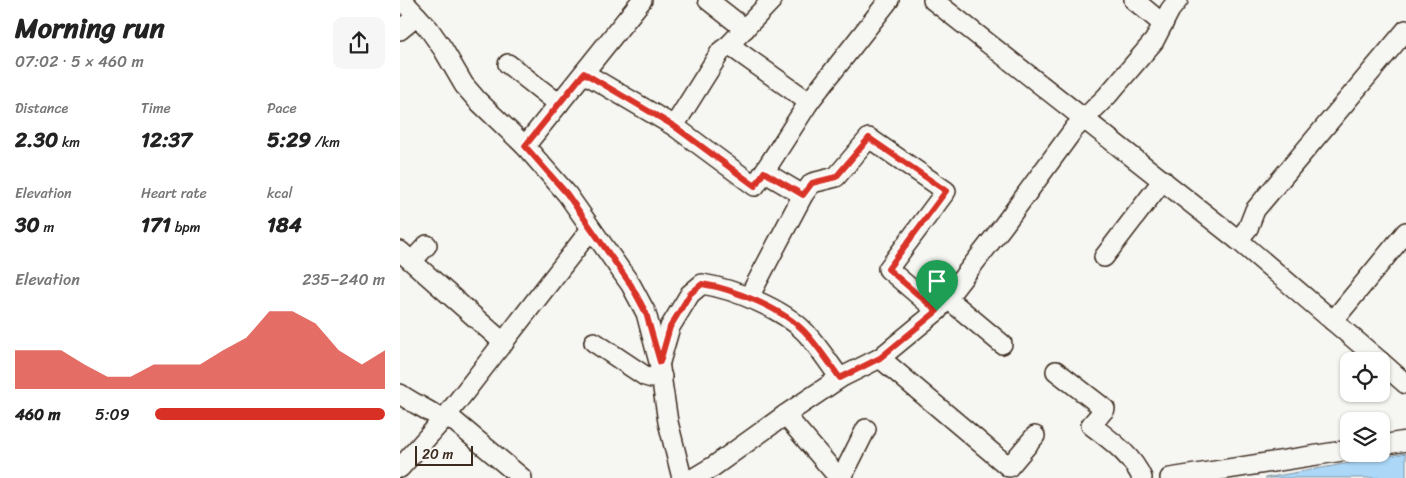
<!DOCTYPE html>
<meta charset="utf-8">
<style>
:root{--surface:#fff;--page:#f6f6f6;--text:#222;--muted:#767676;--accent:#d93025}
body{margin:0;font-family:Sriracha,sans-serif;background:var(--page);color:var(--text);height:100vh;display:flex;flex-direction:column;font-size:19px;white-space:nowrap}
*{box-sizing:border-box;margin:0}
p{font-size:16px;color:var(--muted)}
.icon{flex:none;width:28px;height:28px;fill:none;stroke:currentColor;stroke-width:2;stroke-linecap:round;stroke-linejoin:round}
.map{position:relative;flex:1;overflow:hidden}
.side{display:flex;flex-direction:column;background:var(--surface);width:400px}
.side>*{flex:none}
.fabs{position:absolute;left:940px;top:352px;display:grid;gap:10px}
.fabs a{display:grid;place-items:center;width:50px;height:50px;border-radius:10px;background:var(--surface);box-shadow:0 1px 4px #0004;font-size:25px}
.scale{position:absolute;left:15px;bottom:12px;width:58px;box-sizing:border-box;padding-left:5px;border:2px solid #3b2a1e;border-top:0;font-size:14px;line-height:18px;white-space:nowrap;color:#3b2a1e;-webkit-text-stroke:4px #f6f6f2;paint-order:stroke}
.pin{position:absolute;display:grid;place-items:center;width:42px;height:42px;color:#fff;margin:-51px -21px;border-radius:50% 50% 50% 0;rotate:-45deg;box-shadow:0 0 5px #0007}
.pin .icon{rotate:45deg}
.round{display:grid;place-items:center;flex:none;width:52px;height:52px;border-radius:10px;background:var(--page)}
.summary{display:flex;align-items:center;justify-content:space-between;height:85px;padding:0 15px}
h1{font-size:28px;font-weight:700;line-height:38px}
.stats{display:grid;grid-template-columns:repeat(3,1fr);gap:8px;height:85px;padding:5px 15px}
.stats div{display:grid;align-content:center}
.stats b{font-size:21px;font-weight:700}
.stats small{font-size:14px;font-weight:400}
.stats p{font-size:14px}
.chart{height:140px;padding:10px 15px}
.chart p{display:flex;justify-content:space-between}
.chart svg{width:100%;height:90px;margin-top:5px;fill:var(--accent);opacity:.7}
ul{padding:0 15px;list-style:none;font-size:16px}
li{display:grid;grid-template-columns:80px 60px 1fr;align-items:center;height:38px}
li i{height:12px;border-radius:6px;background:var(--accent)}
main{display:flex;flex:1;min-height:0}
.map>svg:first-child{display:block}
.water{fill:#acd7f7;stroke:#7f92a0}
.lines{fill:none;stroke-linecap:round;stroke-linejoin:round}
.minor-casing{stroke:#3b2a1e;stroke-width:22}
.minor{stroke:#f6f6f2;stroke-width:19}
.route-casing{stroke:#fff;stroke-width:10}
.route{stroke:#d93025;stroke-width:6}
</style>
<main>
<section class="side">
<div class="summary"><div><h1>Morning run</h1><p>07:02 · 5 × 460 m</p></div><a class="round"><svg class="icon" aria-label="share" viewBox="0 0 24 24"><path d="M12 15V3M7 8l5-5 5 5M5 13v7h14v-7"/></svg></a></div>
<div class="stats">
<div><p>Distance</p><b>2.30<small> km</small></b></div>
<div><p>Time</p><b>12:37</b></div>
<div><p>Pace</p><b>5:29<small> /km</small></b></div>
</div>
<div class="stats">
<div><p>Elevation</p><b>30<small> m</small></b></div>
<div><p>Heart rate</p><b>171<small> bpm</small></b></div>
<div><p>kcal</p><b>184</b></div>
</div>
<div class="chart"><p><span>Elevation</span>235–240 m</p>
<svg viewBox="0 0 160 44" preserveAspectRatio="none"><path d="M0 44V25L10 25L20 25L30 32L40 38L50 38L60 32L70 32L80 32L90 25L100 19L110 6L120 6L130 12L140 25L150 32L160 25V44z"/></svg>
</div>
<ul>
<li><b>460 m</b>5:09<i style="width:100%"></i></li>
</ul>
</section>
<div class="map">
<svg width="1006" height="478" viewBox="0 0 1006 478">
<rect width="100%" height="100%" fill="#f6f6f2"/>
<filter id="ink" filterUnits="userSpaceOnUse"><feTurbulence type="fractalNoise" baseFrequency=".02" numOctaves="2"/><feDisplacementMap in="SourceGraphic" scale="10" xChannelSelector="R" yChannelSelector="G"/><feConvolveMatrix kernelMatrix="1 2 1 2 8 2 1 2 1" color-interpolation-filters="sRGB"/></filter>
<g filter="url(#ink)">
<!-- water -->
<polygon class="water" points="1006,453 1006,478 865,478"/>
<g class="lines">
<!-- minor casing -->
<g class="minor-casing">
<g id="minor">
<polyline points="2,0 29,29 43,49 64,85 77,100 125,146 167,194 231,285 246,313 259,362 268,422 282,478"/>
<polyline points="308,0 345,29"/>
<polyline points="372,0 329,45 321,51 274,126 355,186 409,102 489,0"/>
<polyline points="533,0 838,240 980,361"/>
<polyline points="734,0 763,24"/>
<polyline points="0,30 17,16"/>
<polyline points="329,45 409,102"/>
<polyline points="108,64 159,104"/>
<polyline points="184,73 274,126"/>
<polyline points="125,146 242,0"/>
<polyline points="364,172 403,195"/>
<polyline points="838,240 848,228 855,210 1006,30"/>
<polyline points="0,251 104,343"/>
<polyline points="704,257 763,180"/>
<polyline points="12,261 27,245"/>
<polyline points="349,297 403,195 412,183 436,177 469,138 546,191 488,269 537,311"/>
<polyline points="547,298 602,344"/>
<polyline points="933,321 1006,232"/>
<polyline points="194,342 245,376 252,378 262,377"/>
<polyline points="480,358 609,467 635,436"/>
<path d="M260,362L270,327L290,294L302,284C334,289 383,309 405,332C418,346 429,363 440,378"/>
<polyline points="981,362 1006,384"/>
<path d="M656,371L705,409L691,425C710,440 732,455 742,478"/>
<path d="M0,394C14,404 29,410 43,420"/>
<polyline points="47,415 122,478"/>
<polyline points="385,415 434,472 440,476 445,471 466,429"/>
<polyline points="981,445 1006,441"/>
<polyline points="0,468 47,415 191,229"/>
<polyline points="294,478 314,466 385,415 440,378 480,358 537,311 603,226 674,129 707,96 754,41 770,10 778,0"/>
<polyline points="770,478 949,450"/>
</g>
</g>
<!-- minor -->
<use href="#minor" class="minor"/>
</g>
</g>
<g class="lines" filter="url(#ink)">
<!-- route casing -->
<g class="route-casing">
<path id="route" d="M184,73L274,126L355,186L364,172L403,195L412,183L436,177L469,138L546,191L488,269L537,311L480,358L440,378C429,363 418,346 405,332C383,309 334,289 302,284L290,294L270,327L260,362L246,313L231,285L167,194L125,146Z"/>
</g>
<!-- route -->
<use href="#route" class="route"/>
</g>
</svg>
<div class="fabs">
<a><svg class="icon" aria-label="locate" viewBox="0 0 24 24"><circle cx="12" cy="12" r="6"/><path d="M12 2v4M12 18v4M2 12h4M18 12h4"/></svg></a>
<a><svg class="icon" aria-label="layers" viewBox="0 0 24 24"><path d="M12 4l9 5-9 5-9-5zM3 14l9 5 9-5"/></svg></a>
</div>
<div class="scale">20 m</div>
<div class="pin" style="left:537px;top:311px;background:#1e9e55"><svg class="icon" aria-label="arrive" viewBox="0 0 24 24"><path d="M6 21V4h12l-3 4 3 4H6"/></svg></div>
</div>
</main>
